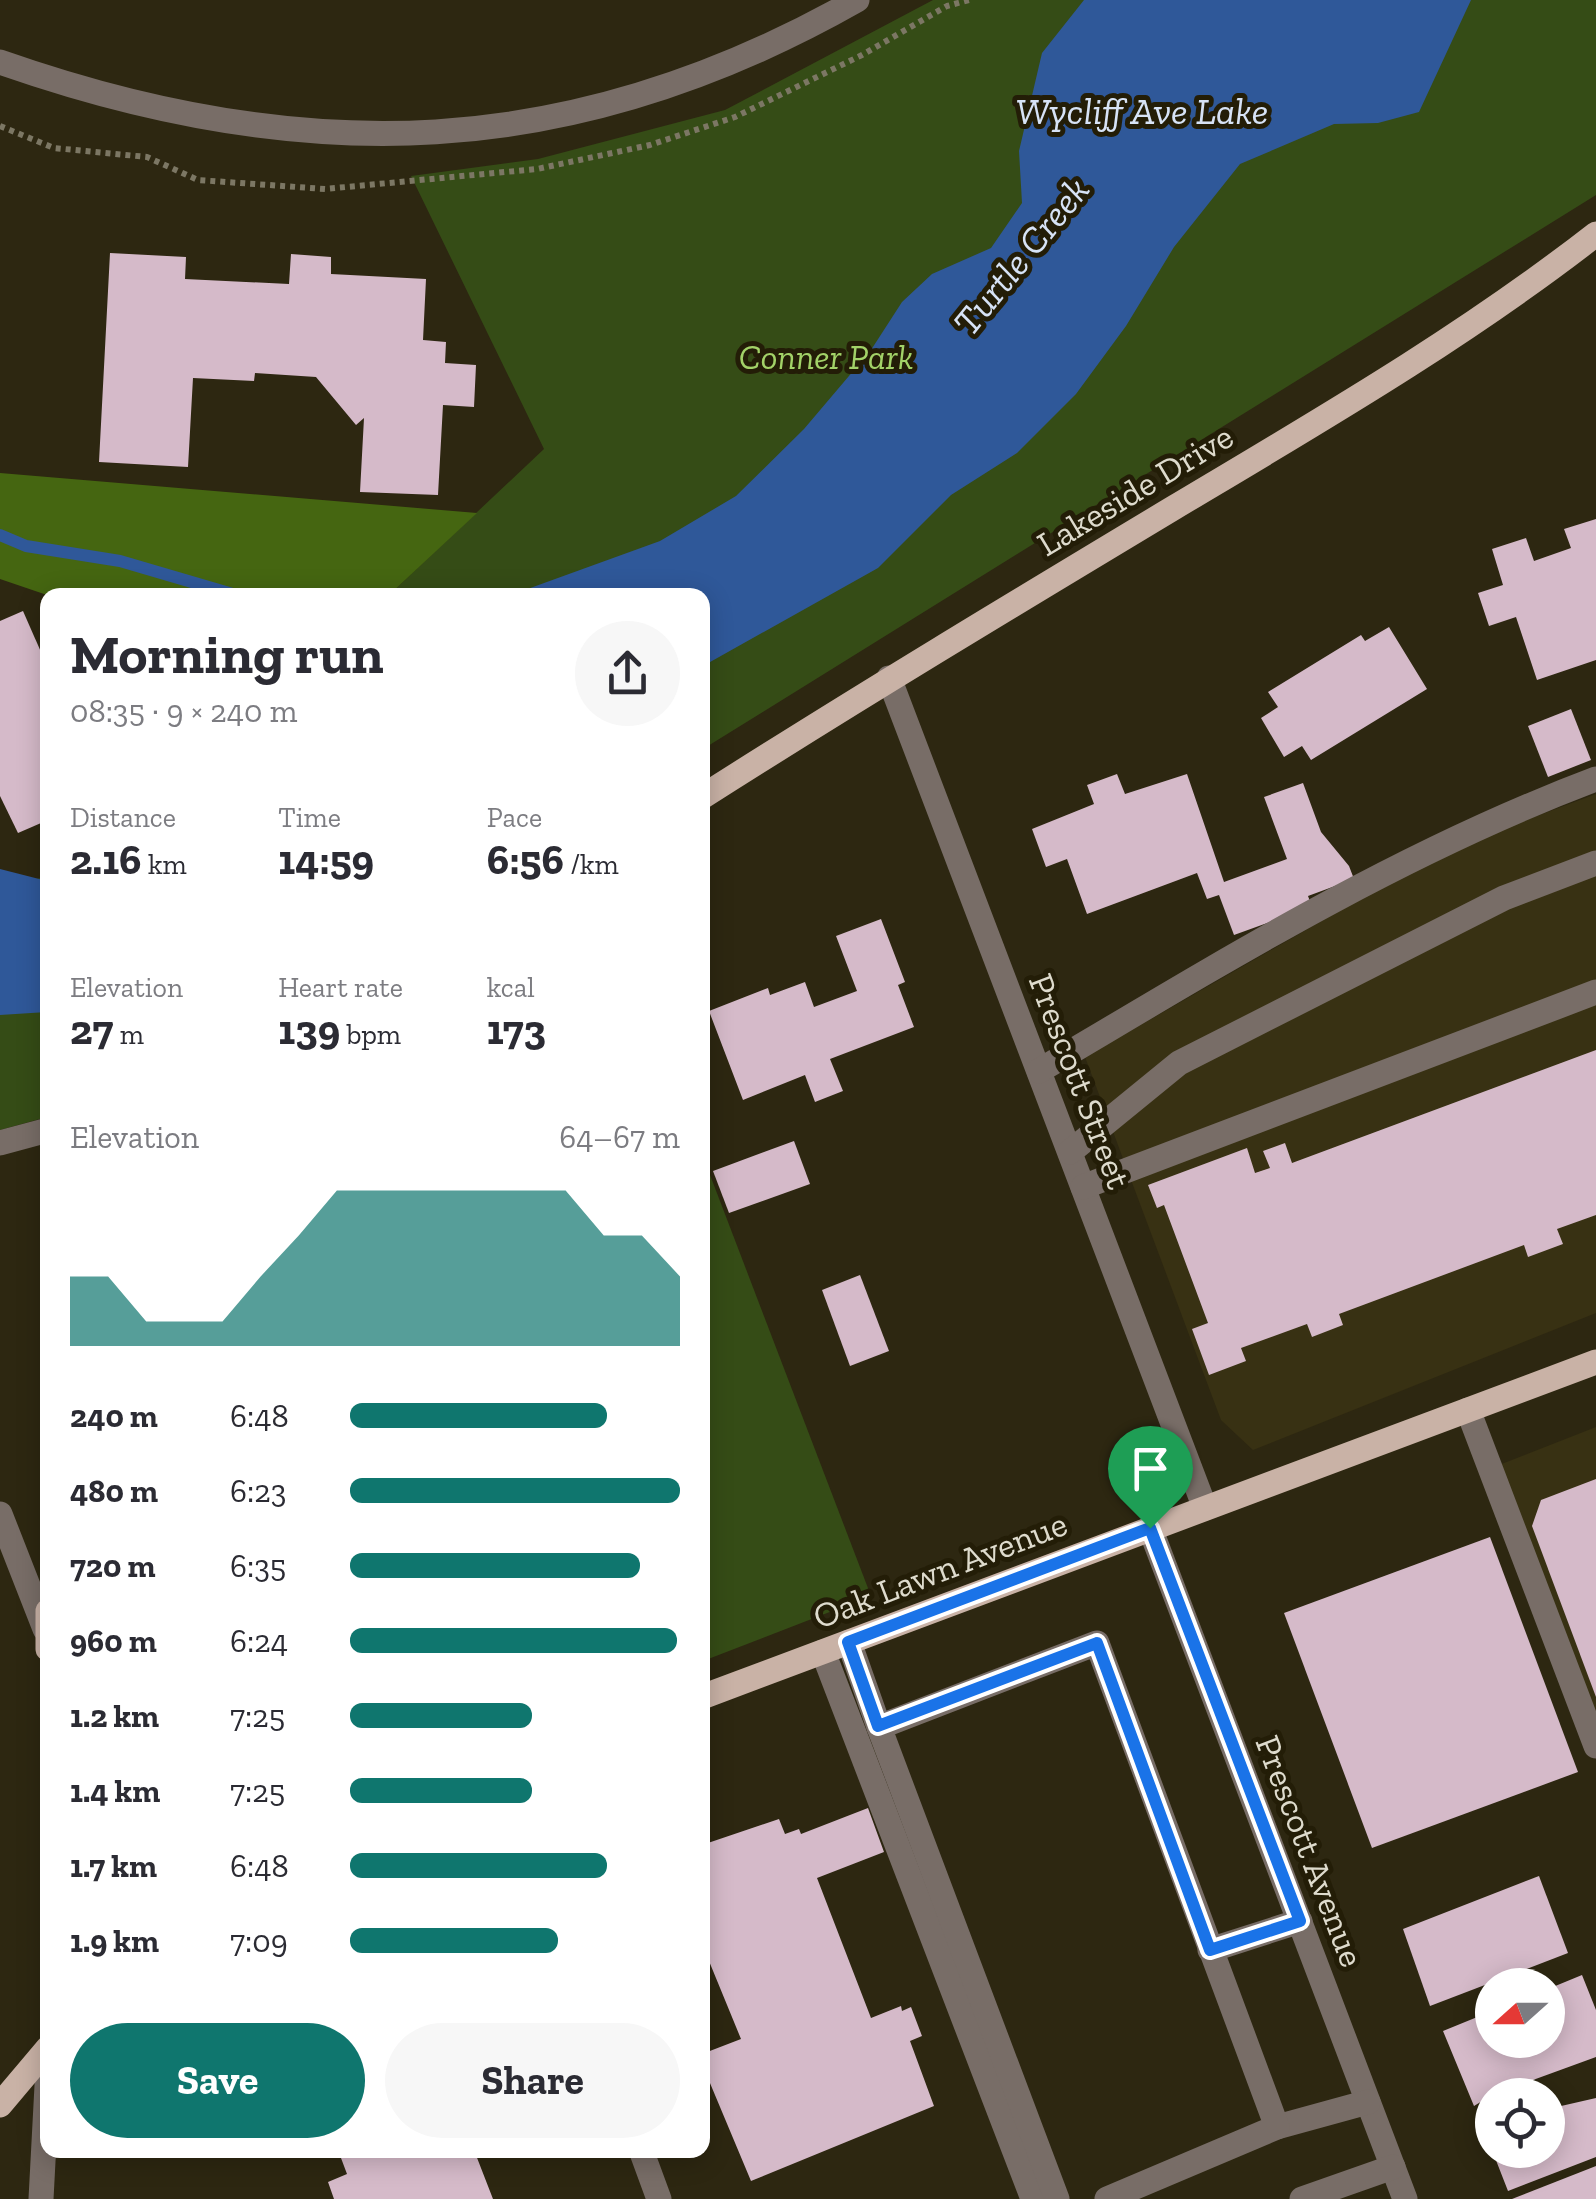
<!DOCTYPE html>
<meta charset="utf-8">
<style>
:root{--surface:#fff;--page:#f7f7f7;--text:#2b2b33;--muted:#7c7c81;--accent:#0f766e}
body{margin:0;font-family:"Zilla Slab",serif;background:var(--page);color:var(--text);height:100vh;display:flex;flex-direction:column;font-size:38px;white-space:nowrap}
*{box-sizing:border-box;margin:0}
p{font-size:32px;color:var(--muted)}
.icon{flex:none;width:55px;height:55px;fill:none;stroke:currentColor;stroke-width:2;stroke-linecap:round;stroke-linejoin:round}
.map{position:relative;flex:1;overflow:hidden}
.details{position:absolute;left:40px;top:588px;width:670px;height:1570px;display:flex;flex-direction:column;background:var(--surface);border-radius:20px;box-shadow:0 5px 25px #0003}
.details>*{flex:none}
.needle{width:65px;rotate:249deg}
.fabs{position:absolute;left:1475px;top:1968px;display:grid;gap:20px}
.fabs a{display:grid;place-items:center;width:90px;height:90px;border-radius:50%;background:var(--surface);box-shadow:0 5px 25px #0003;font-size:50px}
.pin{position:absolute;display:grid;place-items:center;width:85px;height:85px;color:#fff;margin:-102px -42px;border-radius:50% 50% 50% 0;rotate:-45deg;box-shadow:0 0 10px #0007}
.pin .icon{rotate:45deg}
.round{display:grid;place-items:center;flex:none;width:105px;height:105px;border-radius:52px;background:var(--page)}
.summary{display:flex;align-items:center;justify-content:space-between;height:170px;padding:0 30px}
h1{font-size:55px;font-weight:700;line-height:75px}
.stats{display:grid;grid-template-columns:repeat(3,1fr);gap:15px;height:170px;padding:10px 30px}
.stats div{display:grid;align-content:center}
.stats b{font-size:42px;font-weight:700}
.stats small{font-size:28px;font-weight:400}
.stats p{font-size:28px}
.chart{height:280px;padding:20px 30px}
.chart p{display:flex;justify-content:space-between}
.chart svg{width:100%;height:180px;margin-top:10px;fill:var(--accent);opacity:.7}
.primary-button{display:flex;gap:20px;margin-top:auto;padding:20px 30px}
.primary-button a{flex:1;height:115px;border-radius:60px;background:var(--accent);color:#fff;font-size:40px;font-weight:700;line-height:115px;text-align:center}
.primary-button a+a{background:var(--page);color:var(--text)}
ul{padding:0 30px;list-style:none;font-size:32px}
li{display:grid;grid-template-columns:160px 120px 1fr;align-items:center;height:75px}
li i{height:25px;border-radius:12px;background:var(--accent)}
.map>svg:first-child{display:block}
.built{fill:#383113}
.green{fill:#354c16}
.forest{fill:#456611}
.water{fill:#2f5899}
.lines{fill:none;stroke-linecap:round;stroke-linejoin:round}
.stream{stroke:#2f5899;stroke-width:12}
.building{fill:#d5bac9}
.path{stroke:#7c7764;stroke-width:6;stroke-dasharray:5 5;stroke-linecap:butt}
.minor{stroke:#786d67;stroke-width:25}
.major{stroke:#c9b2a6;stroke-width:25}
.route-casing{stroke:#fff;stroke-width:20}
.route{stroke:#1a73e8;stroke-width:12}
.labels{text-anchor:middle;stroke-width:10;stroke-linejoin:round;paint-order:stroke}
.park-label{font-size:35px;font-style:italic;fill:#a2d268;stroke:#231d07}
.street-label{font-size:35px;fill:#dedbcd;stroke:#231d07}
.water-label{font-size:38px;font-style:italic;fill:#d7e3f6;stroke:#231d07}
</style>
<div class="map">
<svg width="1596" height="2199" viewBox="0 0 1596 2199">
<rect width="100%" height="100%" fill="#2d2711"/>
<!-- built -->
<g class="built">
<polygon points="1596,794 1596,1313 1253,1450 1221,1420 1085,1057 1360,899 1486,835"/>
<polygon points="1596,1427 1596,1719 1499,1465"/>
</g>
<!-- green -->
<g class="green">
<polygon points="933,0 1596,0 1596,195 703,749 702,595 389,595 544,449 411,176 538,159 725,110"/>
<polygon points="47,876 47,1117 0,1130 0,890"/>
<polygon points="702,1154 871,1596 703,1661 702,1661"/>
</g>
<!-- forest -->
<polygon class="forest" points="0,473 477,513 389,595 47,595 0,579"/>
<!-- water -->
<g class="water">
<polygon points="1084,0 1471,0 1419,112 1378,123 1334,124 1240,164 1174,247 1126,326 1076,394 1017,453 951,495 878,568 703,666 702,595 511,595 660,541 736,496 804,429 871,350 902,302 932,274 991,248 1022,203 1019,151 1042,53"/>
<polygon points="0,869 47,881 47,1012 0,1015"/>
</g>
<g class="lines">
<!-- stream -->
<polyline class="stream" points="0,535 26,546 120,561 236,595"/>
</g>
<!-- building -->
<g class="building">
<polygon points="110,253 186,257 185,279 289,284 291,254 331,257 331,274 426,279 423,340 446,342 445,363 476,365 474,407 443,405 438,495 360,492 364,418 356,425 316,377 255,373 254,381 193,378 188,467 99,462"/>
<polygon points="1596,519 1596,660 1537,680 1516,617 1489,626 1478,593 1503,585 1492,549 1526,538 1534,561 1571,548 1564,529"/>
<polygon points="23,611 48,668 48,820 18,833 0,796 0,621"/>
<polygon points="1389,627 1427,689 1311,760 1302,746 1284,757 1261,718 1278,707 1268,692 1361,635 1365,641"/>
<polygon points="1571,709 1591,760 1548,777 1528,726"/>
<polygon points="1117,774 1125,794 1187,774 1224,882 1287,859 1264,797 1303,783 1321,832 1349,866 1354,879 1308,896 1312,907 1234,935 1219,895 1207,899 1197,873 1087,914 1067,859 1046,867 1032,829 1094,804 1087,785"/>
<polygon points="881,919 905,982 898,985 914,1027 830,1059 843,1091 815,1102 805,1075 743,1100 709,1011 768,988 770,995 805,982 814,1007 857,991 836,936"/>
<polygon points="1596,1050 1596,1215 1557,1229 1563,1244 1528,1257 1524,1245 1339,1314 1343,1325 1312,1337 1307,1324 1241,1348 1246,1361 1209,1375 1192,1329 1208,1323 1164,1205 1157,1208 1148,1185 1247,1148 1255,1173 1270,1168 1263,1151 1285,1143 1292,1163"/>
<polygon points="794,1141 810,1184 729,1213 713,1171"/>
<polygon points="860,1275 889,1351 850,1366 822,1290"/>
<polygon points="1596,1479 1596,1697 1532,1526 1541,1500"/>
<polygon points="1490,1537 1578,1772 1372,1848 1284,1613"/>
<polygon points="868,1808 884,1852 817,1878 871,2018 901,2006 902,2011 911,2007 922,2036 910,2041 934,2106 751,2181 702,2064 702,2054 741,2039 702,1944 702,1845 779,1819 785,1834 799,1829 801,1834"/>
<polygon points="1539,1876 1568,1953 1430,2006 1403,1929"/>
<polygon points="1582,1975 1596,2010 1596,2057 1492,2095 1474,2106 1443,2031 1492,2011 1492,2040 1548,2040 1548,1989"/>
<polygon points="1596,2098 1596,2157 1508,2191 1492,2150 1548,2150 1548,2109"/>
<polygon points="338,2150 474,2150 493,2199 334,2199 328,2182 347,2174"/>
<polygon points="1596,2166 1596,2199 1512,2199"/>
</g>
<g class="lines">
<!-- path -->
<polyline class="path" points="0,126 54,148 147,157 198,180 325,189 537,169 650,145 735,117 862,55 947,6 969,0"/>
<!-- minor -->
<g class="minor">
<path d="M0,62C305,169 572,162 857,0"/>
<polyline points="889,678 1205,1508"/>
<path d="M1039,1071C1219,964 1399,853 1596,779"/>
<polyline points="0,1143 48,1130"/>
<polyline points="1070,1152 1179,1063 1504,898 1596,863"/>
<polyline points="1083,1187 1596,992"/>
<polyline points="1468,1410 1596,1746"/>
<polyline points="0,1514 45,1629"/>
<polyline points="1150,1528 1405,2199"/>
<polyline points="849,1642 879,1727"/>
<polyline points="823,1652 1033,2199"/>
<polyline points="1210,1950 1300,1921"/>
<polyline points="1277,2127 1368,2102"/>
<polyline points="641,2150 659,2199"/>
<polyline points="41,2199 48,2067"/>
<polyline points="1057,2199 879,1727 1097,1643 1277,2127 1107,2199"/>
<polyline points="1302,2199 1393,2167"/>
</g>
<!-- major -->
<g class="major">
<path d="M702,797C859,697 1017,602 1175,507C1319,421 1464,337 1596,234"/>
<polyline points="48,1611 48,1649"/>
<polyline points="702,1697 1596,1362"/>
<polyline points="0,2105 48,2048"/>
</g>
</g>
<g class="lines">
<!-- route casing -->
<g class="route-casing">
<polygon id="route" points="1150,1528 1300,1921 1210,1950 1097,1643 878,1726 848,1642"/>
</g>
<!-- route -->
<use href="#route" class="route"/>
</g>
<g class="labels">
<!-- park labels -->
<g class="park-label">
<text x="826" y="369">Conner Park</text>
</g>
<!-- street labels -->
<g class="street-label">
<text transform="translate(1135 490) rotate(-31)" y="12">Lakeside Drive</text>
<text transform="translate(1080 1081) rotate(69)" y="12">Prescott Street</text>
<text transform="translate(940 1570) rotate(-21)" y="12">Oak Lawn Avenue</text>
<text transform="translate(1310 1851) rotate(69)" y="12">Prescott Avenue</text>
</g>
<!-- water labels -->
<g class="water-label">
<text x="1142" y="124">Wycliff Ave Lake</text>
<text transform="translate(1021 256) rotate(-51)" y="13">Turtle Creek</text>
</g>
</g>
</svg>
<div class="fabs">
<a><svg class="needle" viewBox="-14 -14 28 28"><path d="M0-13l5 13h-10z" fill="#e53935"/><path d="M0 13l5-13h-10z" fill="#7c7c81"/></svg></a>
<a><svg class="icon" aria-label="locate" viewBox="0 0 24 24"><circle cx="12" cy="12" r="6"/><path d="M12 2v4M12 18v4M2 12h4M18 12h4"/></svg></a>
</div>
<div class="pin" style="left:1150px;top:1528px;background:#1e9e55"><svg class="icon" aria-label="arrive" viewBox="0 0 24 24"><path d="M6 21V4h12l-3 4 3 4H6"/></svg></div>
<section class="details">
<div class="summary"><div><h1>Morning run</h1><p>08:35 · 9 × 240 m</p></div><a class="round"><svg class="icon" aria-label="share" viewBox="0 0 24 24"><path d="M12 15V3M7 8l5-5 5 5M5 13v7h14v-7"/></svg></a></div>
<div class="stats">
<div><p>Distance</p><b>2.16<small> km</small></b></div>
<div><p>Time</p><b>14:59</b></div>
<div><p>Pace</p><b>6:56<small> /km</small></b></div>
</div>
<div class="stats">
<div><p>Elevation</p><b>27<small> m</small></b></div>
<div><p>Heart rate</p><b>139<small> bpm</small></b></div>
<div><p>kcal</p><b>173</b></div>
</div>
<div class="chart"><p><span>Elevation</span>64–67 m</p>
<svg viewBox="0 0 160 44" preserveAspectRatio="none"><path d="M0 44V27L10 27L20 38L30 38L40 38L50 27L60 17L70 6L80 6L90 6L100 6L110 6L120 6L130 6L140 17L150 17L160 27V44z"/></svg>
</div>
<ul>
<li><b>240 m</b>6:48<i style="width:78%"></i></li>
<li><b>480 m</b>6:23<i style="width:100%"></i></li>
<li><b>720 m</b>6:35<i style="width:88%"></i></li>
<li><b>960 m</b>6:24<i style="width:99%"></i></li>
<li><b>1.2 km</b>7:25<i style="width:55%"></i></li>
<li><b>1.4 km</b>7:25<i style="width:55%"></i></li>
<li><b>1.7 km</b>6:48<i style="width:78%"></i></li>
<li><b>1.9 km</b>7:09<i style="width:63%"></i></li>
</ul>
<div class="primary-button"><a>Save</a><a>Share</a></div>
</section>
</div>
